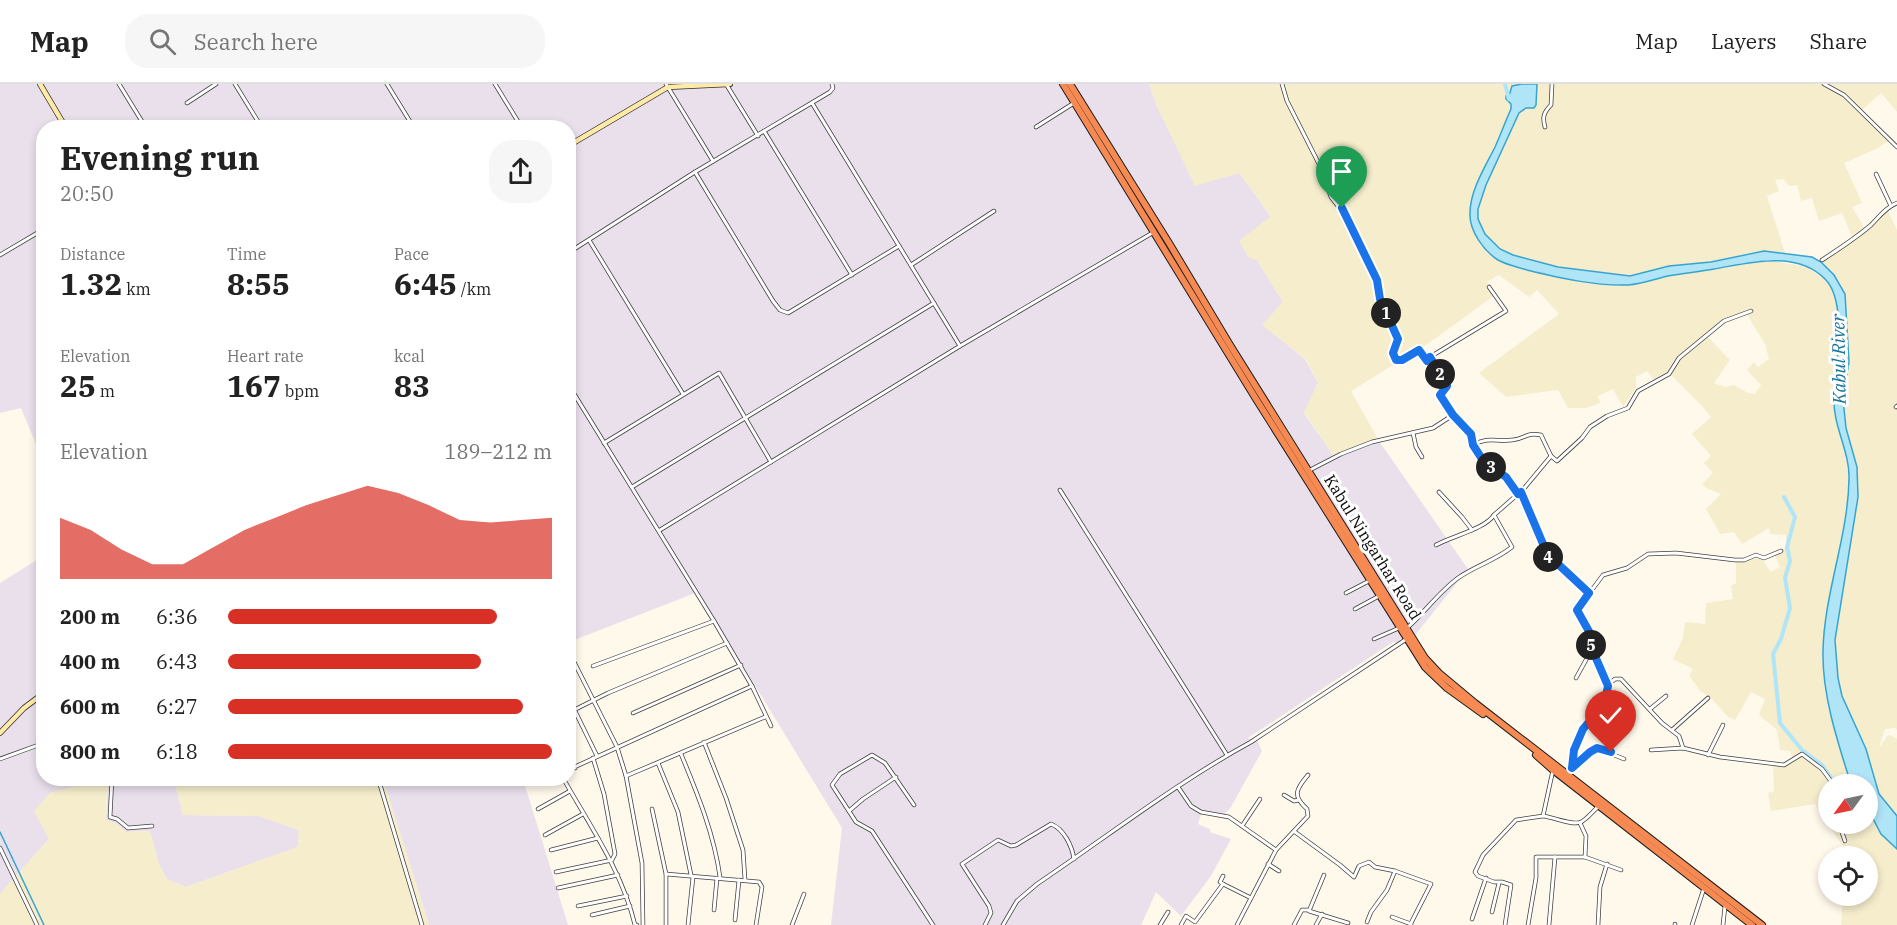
<!DOCTYPE html>
<meta charset="utf-8">
<style>
:root{--surface:#fff;--page:#f6f6f6;--text:#222;--muted:#767676;--line:#e0e0e0;--accent:#d93025}
body{margin:0;font-family:"IBM Plex Serif",serif;background:var(--page);color:var(--text);height:100vh;display:flex;flex-direction:column;font-size:22px;white-space:nowrap}
*{box-sizing:border-box;margin:0}
p{font-size:20px;color:var(--muted)}
.icon{flex:none;width:33px;height:33px;fill:none;stroke:currentColor;stroke-width:2;stroke-linecap:round;stroke-linejoin:round}
.map{position:relative;flex:1;overflow:hidden}
.drawer{position:absolute;left:36px;top:36px;width:540px;height:666px;display:flex;flex-direction:column;background:var(--surface);border-radius:24px;box-shadow:0 3px 9px #0003}
.drawer>*{flex:none}
.needle{width:39px;rotate:237deg}
.buttons{position:absolute;left:1818px;top:690px;display:grid;gap:12px}
.buttons a{display:grid;place-items:center;width:60px;height:60px;border-radius:50%;background:var(--surface);box-shadow:0 3px 9px #0003;font-size:30px}
.pin{position:absolute;display:grid;place-items:center;width:51px;height:51px;color:#fff;margin:-62px -26px;border-radius:50% 50% 50% 0;rotate:-45deg;box-shadow:0 0 6px #0007}
.pin .icon{rotate:45deg}
.km{position:absolute;width:30px;height:30px;margin:-15px;border-radius:50%;background:#222;color:#fff;font-size:16px;line-height:30px;text-align:center}
.round{display:grid;place-items:center;flex:none;width:63px;height:63px;border-radius:24px;background:var(--page)}
.headline{display:flex;align-items:center;justify-content:space-between;height:102px;padding:0 24px}
h1{font-size:33px;font-weight:800;line-height:45px}
.stats{display:grid;grid-template-columns:repeat(3,1fr);gap:9px;height:102px;padding:6px 24px}
.stats div{display:grid;align-content:center}
.stats b{font-size:30px;font-weight:800}
.stats small{font-size:16px;font-weight:400}
.stats p{font-size:16px}
.chart{height:168px;padding:12px 24px}
.chart p{display:flex;justify-content:space-between}
.chart svg{width:100%;height:108px;margin-top:6px;fill:var(--accent);opacity:.7}
ul{padding:0 24px;list-style:none;font-size:20px}
li{display:grid;grid-template-columns:96px 72px 1fr;align-items:center;height:45px}
li i{height:15px;border-radius:8px;background:var(--accent)}
header{display:flex;align-items:center;gap:36px;box-sizing:border-box;height:84px;padding:0 30px;background:var(--surface);border-bottom:2px solid var(--line)}
header strong{font-size:28px}
nav{display:flex;gap:33px;margin-inline-start:auto;font-size:21px}
.search{width:420px;height:54px;background:var(--page);display:flex;align-items:center;gap:15px;box-sizing:border-box;padding:0 21px;border-radius:24px;color:var(--muted);font-size:22px}
.map>svg:first-child{display:block}
.industrial{fill:#e9e0ec}
.farmland{fill:#f5edcc;fill-rule:evenodd}
.water{fill:#b0e5f7;stroke:#35a4d0;stroke-width:1.5}
.lines{fill:none;stroke-linecap:round;stroke-linejoin:round}
.stream{stroke:#35a4d0;stroke-width:1.5}
.canal{stroke:#b0e5f7;stroke-width:4}
.street-casing{stroke:#3f3f3f;stroke-width:4.5}
.secondary-casing{stroke:#2e2e2e;stroke-width:6}
.highway-casing{stroke:#1d1d1d;stroke-width:8}
.street{stroke:#fff;stroke-width:3}
.secondary{stroke:#ffeba7;stroke-width:4.5}
.highway{stroke:#f78a52;stroke-width:6}
.route-casing{stroke:#fff;stroke-width:12}
.route{stroke:#1a73e8;stroke-width:8}
.labels{text-anchor:middle;stroke-width:6;stroke-linejoin:round;paint-order:stroke}
.street-label{font-size:16px;fill:#0c0c0c;stroke:#fff}
.water-label{font-size:18px;font-style:italic;fill:#1473a0;stroke:#fff}
</style>
<header>
<strong>Map</strong>
<div class="search"><svg class="icon" aria-label="search" viewBox="0 0 24 24"><circle cx="10" cy="10" r="6"/><path d="M15 15l6 6"/></svg>Search here</div>
<nav><a>Map</a><a>Layers</a><a>Share</a></nav>
</header>
<div class="map">
<svg width="1897" height="841" viewBox="0 0 1897 841">
<rect width="100%" height="100%" fill="#fff9ec"/>
<!-- industrial -->
<g class="industrial">
<polygon points="0,0 1149,0 1158,25 1239,88 1271,133 1257,176 1283,218 1263,241 1305,275 1318,299 1304,329 1333,371 1379,357 1468,485 1412,555 1405,560 1393,558 1248,654 1258,658 1262,667 1231,723 1225,730 1202,728 1198,740 1210,745 1210,748 1231,755 1211,792 1181,832 1156,808 1141,841 831,841 842,744 698,508 569,558 568,44 44,44 43,377 21,324 0,329"/>
<polygon points="43,472 44,694 107,695 50,709 35,727 49,755 0,810 0,499"/>
<polygon points="108,695 174,695 183,731 259,732 299,746 298,763 186,803 168,796 159,781 150,747 126,748 116,739 106,737"/>
<polygon points="383,695 523,695 568,841 429,841"/>
</g>
<!-- farmland -->
<g class="farmland">
<path d="M1149,0H1522L1506,15L1511,20V25L1486,81L1471,138L1482,160L1498,176L1515,183L1569,195L1625,201L1741,179L1773,177L1807,183L1828,198L1835,210L1837,218L1838,268L1834,323L1845,369L1849,396L1844,440L1825,543L1823,587L1827,611L1852,700H1828V740H1868V725L1881,750L1897,765V841H1841L1843,812H1868V772H1849L1815,720L1771,727L1768,709L1774,707L1773,682L1783,680L1793,676L1790,667L1780,666L1777,646L1759,631L1765,615L1751,608L1735,636L1728,633L1711,614L1700,607L1689,591L1693,585L1673,575L1683,554L1685,538L1705,540L1706,519L1733,515L1731,502L1736,499V478L1761,474L1771,488L1780,483L1774,469L1786,464V451L1770,450L1769,444L1742,460L1734,448L1720,450L1706,425L1721,410L1708,405L1702,400L1713,389L1704,379L1711,372L1692,350L1711,333L1702,322L1670,290L1655,297L1647,287L1636,293V304L1623,323L1613,305L1598,312L1600,319L1586,324H1568L1558,306L1506,313L1479,289L1559,230L1537,206L1529,213L1499,191L1487,198L1495,211L1429,259L1351,307L1379,357L1333,371L1304,328L1318,299L1306,275L1262,241L1283,218L1257,176L1249,174L1239,157L1271,132L1239,89L1195,102L1158,25ZM1746,229L1765,260L1769,275L1758,283L1754,278L1747,286L1761,301L1755,310L1748,309L1734,301L1725,303L1714,299L1730,276L1707,252L1729,234Z"/>
<polygon points="1537,0 1897,0 1897,28 1881,9 1861,27 1890,56 1878,64 1844,79 1862,119 1852,123 1865,145 1887,125 1897,146 1897,646 1895,644 1885,645 1879,664 1887,652 1890,651 1897,655 1897,732 1879,710 1866,665 1842,612 1836,577 1835,556 1858,413 1858,398 1857,383 1844,333 1843,308 1849,277 1845,210 1840,199 1821,178 1853,155 1842,129 1819,137 1812,114 1801,117 1797,101 1789,102 1783,95 1775,96 1779,107 1767,112 1785,169 1764,167 1753,168 1711,178 1669,182 1630,192 1558,183 1513,171 1500,165 1485,150 1478,135 1478,126 1486,101 1519,29 1526,24 1534,24 1536,21"/>
<polygon points="107,694 106,736 116,739 126,748 150,747 159,781 168,796 186,803 298,763 299,746 259,732 183,731 174,695 383,695 429,841 0,841 0,810 49,755 34,727 50,709"/>
</g>
<!-- water -->
<path class="water" d="M1522,0H1537L1536,21L1534,24H1526L1519,29L1486,101L1478,125V135L1485,150L1500,165L1513,171L1558,183L1630,192L1669,182L1711,178L1764,167L1812,173L1821,178L1834,191L1845,210L1849,278L1843,315L1846,344L1857,383L1858,413L1835,556L1838,594L1842,612L1866,665L1879,710L1897,732V765L1881,750L1868,725V700H1852L1850,697C1837,656 1822,610 1823,567C1824,510 1848,453 1849,395C1850,368 1833,342 1834,315C1835,284 1848,220 1826,196C1797,165 1749,179 1714,185C1698,188 1683,189 1668,192C1655,195 1642,200 1628,201C1594,202 1560,194 1527,186C1518,183 1507,181 1498,176C1484,167 1469,147 1470,129C1470,107 1485,83 1495,63C1501,50 1505,38 1511,25V20L1506,15V12H1509L1512,2Z"/>
<g class="lines">
<!-- stream -->
<polyline class="stream" points="0,748 44,841"/>
<!-- canal -->
<g class="canal">
<polyline points="1505,0 1509,15"/>
<polyline points="1784,413 1795,433 1787,463 1790,477 1785,494 1790,524 1781,555 1773,570 1780,639 1802,666 1822,681 1835,700"/>
</g>
<!-- street casing -->
<g class="street-casing">
<g id="street">
<polyline points="119,0 146,44"/>
<polyline points="235,0 262,44"/>
<polyline points="387,0 414,44"/>
<polyline points="495,0 522,44"/>
<polyline points="666,0 713,77"/>
<polyline points="726,0 758,52"/>
<polyline points="1282,0 1287,17 1319,80 1331,113 1338,122 1343,124 1377,196 1380,215 1398,255 1393,269 1397,276 1402,276 1419,266 1427,277 1430,273 1447,302 1440,311 1453,331 1471,350 1473,361 1484,378 1506,393 1518,410 1521,408 1549,474 1559,481 1589,509"/>
<polyline points="1824,0 1844,11 1897,63"/>
<polyline points="187,19 216,0"/>
<polyline points="812,19 960,262"/>
<polyline points="1036,43 1074,19"/>
<path d="M1545,43C1542,33 1544,28 1551,21L1552,0"/>
<polyline points="764,47 852,191"/>
<polyline points="695,88 773,217 780,226 788,229 899,162"/>
<polyline points="1876,90 1891,122"/>
<polyline points="589,156 683,310"/>
<polyline points="568,169 695,88 830,8 833,4 832,0"/>
<polyline points="0,171 44,145"/>
<path d="M1822,176C1839,165 1856,154 1871,141C1879,133 1886,123 1897,119"/>
<polyline points="911,181 994,127"/>
<polyline points="1430,273 1506,227 1489,203"/>
<polyline points="568,300 714,537 752,602 771,642"/>
<polyline points="1896,323 1897,322"/>
<polyline points="1413,349 1416,363 1422,373"/>
<polyline points="604,359 719,289 771,378"/>
<path d="M1473,361C1489,352 1496,358 1512,356C1526,355 1525,348 1541,351L1551,372"/>
<polyline points="1310,386 1341,370 1372,358 1433,344 1453,331"/>
<polyline points="632,403 934,219"/>
<polyline points="1060,406 1227,671"/>
<polyline points="1439,408 1462,433 1472,446"/>
<polyline points="1521,408 1551,372 1557,377 1582,354 1590,343 1607,332 1628,324 1638,307 1669,290 1679,274 1724,237 1751,227"/>
<polyline points="660,446 960,262 1154,148"/>
<path d="M1436,461C1452,452 1485,445 1494,431"/>
<polyline points="1346,509 1369,497"/>
<polyline points="1355,525 1379,512"/>
<path d="M1407,544C1425,528 1439,508 1458,494C1475,482 1496,476 1512,463L1494,431L1518,410"/>
<polyline points="1374,555 1399,544"/>
<polyline points="568,566 617,663 626,692 642,779 643,841"/>
<polyline points="593,582 714,537"/>
<polyline points="1576,594 1592,565"/>
<polyline points="1608,601 1615,595 1621,595 1662,639 1679,652 1683,664"/>
<polyline points="574,625 597,672"/>
<polyline points="1650,625 1666,612"/>
<polyline points="568,629 608,609 727,559"/>
<polyline points="633,629 741,581"/>
<polyline points="1672,646 1708,614"/>
<polyline points="704,658 726,714 743,766 745,796"/>
<polyline points="1651,666 1683,664 1720,673 1784,681 1802,670 1822,685 1833,700"/>
<path d="M681,670C698,711 714,750 720,793"/>
<polyline points="1708,671 1723,641"/>
<polyline points="568,672 575,684"/>
<polyline points="0,675 44,659"/>
<polyline points="658,679 678,728 691,791"/>
<polyline points="1574,683 1590,668 1597,664 1624,675"/>
<polyline points="568,686 752,602"/>
<polyline points="1570,690 1574,666 1583,645 1596,630 1606,611 1608,602 1592,565 1591,551 1577,526 1603,491 1627,484 1648,470 1676,469 1735,476 1744,476 1756,471 1764,474 1781,467"/>
<polyline points="626,692 765,633"/>
<polyline points="112,694 110,733 117,735 128,744 152,742"/>
<polyline points="378,694 422,841"/>
<path d="M563,694C590,742 622,787 635,841H637"/>
<polyline points="1178,703 1191,722 1201,728 1229,733 1276,766"/>
<polyline points="1284,711 1294,717 1299,716"/>
<polyline points="914,721 885,679 872,671 840,690 832,701 856,738 872,747 933,841"/>
<polyline points="538,725 570,707"/>
<polyline points="652,725 666,790 666,841"/>
<polyline points="849,727 863,715 896,693"/>
<path d="M1543,732C1553,733 1573,742 1581,738C1587,735 1593,727 1599,722"/>
<polyline points="1580,739 1586,752 1585,773"/>
<polyline points="1839,740 1845,757"/>
<polyline points="1242,742 1260,715"/>
<polyline points="1295,748 1340,781 1354,793 1359,782 1369,778 1375,783 1395,787 1431,800 1410,841"/>
<polyline points="545,751 583,730"/>
<polyline points="0,764 37,841"/>
<polyline points="551,766 598,754"/>
<polyline points="1268,780 1279,787"/>
<polyline points="556,788 612,776 615,770 604,710 593,674"/>
<polyline points="666,790 759,798 762,803 756,841"/>
<polyline points="1324,791 1309,827 1348,839"/>
<polyline points="1223,800 1251,814"/>
<polyline points="558,804 618,791"/>
<polyline points="578,822 627,812"/>
<polyline points="714,826 717,794"/>
<polyline points="1492,828 1499,799"/>
<polyline points="592,831 630,822"/>
<polyline points="1392,833 1411,840"/>
<polyline points="1472,835 1486,794"/>
<polyline points="735,836 739,796"/>
<polyline points="1367,838 1371,828 1387,806 1395,787"/>
<polyline points="688,841 693,793"/>
<polyline points="792,841 804,810"/>
<path d="M985,841L991,829L989,822L962,780L998,756L1011,762L1016,761L1051,740C1064,745 1072,762 1074,775"/>
<path d="M1003,841L1017,817L1037,800C1108,752 1176,699 1251,658L1408,554"/>
<polyline points="1160,841 1168,828"/>
<polyline points="1181,841 1186,832 1195,838 1223,800 1220,798 1223,792"/>
<path d="M1237,841L1276,766L1308,732L1307,725C1292,712 1296,705 1308,691"/>
<polyline points="1294,841 1302,826 1308,826"/>
<polyline points="1316,841 1322,830"/>
<polyline points="1505,841 1511,801 1502,798 1494,798 1478,792 1475,788 1483,771 1516,736 1543,732 1553,686"/>
<polyline points="1528,841 1536,794 1536,773 1585,773 1621,786"/>
<polyline points="1549,841 1555,773"/>
<polyline points="1598,841 1600,803 1607,780"/>
<polyline points="1675,841 1675,840"/>
<polyline points="1692,841 1704,804"/>
<polyline points="1723,841 1725,822"/>
</g>
</g>
<!-- secondary casing -->
<g class="secondary-casing">
<g id="secondary">
<polyline points="40,0 66,44"/>
<polyline points="568,62 668,3 730,0"/>
<polyline points="0,649 24,624 44,609"/>
</g>
</g>
<!-- highway casing -->
<g class="highway-casing">
<g id="highway">
<polyline points="1063,0 1256,315 1425,583 1447,604 1483,630"/>
<polyline points="1070,0 1169,159 1230,261 1425,574 1439,589 1475,619 1762,841"/>
<polyline points="1536,671 1553,686 1752,841"/>
</g>
</g>
<!-- street -->
<use href="#street" class="street"/>
<!-- secondary -->
<use href="#secondary" class="secondary"/>
<!-- highway -->
<use href="#highway" class="highway"/>
</g>
<g class="lines">
<!-- route casing -->
<g class="route-casing">
<polyline id="route" points="1342,124 1377,196 1380,215 1398,255 1393,269 1396,276 1402,276 1419,266 1427,277 1430,273 1447,302 1440,311 1453,331 1471,350 1473,361 1484,378 1506,393 1518,410 1521,408 1549,474 1559,481 1589,509 1577,526 1591,551 1592,565 1608,602 1606,611 1596,630 1583,645 1574,666 1572,684 1590,668 1597,664 1611,668"/>
</g>
<!-- route -->
<use href="#route" class="route"/>
</g>
<g class="labels">
<!-- street labels -->
<g class="street-label">
<text transform="translate(1373 463) rotate(58)" y="6">Kabul Ningarhar Road</text>
</g>
<!-- water labels -->
<g class="water-label">
<text transform="translate(1839 275) rotate(-91)" y="6">Kabul River</text>
</g>
</g>
</svg>
<div class="buttons">
<a><svg class="needle" viewBox="-14 -14 28 28"><path d="M0-13l5 13h-10z" fill="#e53935"/><path d="M0 13l5-13h-10z" fill="#767676"/></svg></a>
<a><svg class="icon" aria-label="locate" viewBox="0 0 24 24"><circle cx="12" cy="12" r="6"/><path d="M12 2v4M12 18v4M2 12h4M18 12h4"/></svg></a>
</div>
<div class="pin" style="left:1342px;top:124px;background:#1e9e55"><svg class="icon" aria-label="arrive" viewBox="0 0 24 24"><path d="M6 21V4h12l-3 4 3 4H6"/></svg></div>
<div class="pin" style="left:1611px;top:668px;background:#d93025"><svg class="icon" aria-label="check" viewBox="0 0 24 24"><path d="M5 12l5 5 9-10"/></svg></div>
<b class="km" style="left:1386px;top:229px">1</b>
<b class="km" style="left:1440px;top:290px">2</b>
<b class="km" style="left:1491px;top:383px">3</b>
<b class="km" style="left:1548px;top:473px">4</b>
<b class="km" style="left:1591px;top:561px">5</b>
<section class="drawer">
<div class="headline"><div><h1>Evening run</h1><p>20:50</p></div><a class="round"><svg class="icon" aria-label="share" viewBox="0 0 24 24"><path d="M12 15V3M7 8l5-5 5 5M5 13v7h14v-7"/></svg></a></div>
<div class="stats">
<div><p>Distance</p><b>1.32<small> km</small></b></div>
<div><p>Time</p><b>8:55</b></div>
<div><p>Pace</p><b>6:45<small> /km</small></b></div>
</div>
<div class="stats">
<div><p>Elevation</p><b>25<small> m</small></b></div>
<div><p>Heart rate</p><b>167<small> bpm</small></b></div>
<div><p>kcal</p><b>83</b></div>
</div>
<div class="chart"><p><span>Elevation</span>189–212 m</p>
<svg viewBox="0 0 160 44" preserveAspectRatio="none"><path d="M0 44V19L10 24L20 32L30 38L40 38L50 31L60 24L70 19L80 14L90 10L100 6L110 9L120 14L130 20L140 21L150 20L160 19V44z"/></svg>
</div>
<ul>
<li><b>200 m</b>6:36<i style="width:83%"></i></li>
<li><b>400 m</b>6:43<i style="width:78%"></i></li>
<li><b>600 m</b>6:27<i style="width:91%"></i></li>
<li><b>800 m</b>6:18<i style="width:100%"></i></li>
</ul>
</section>
</div>
